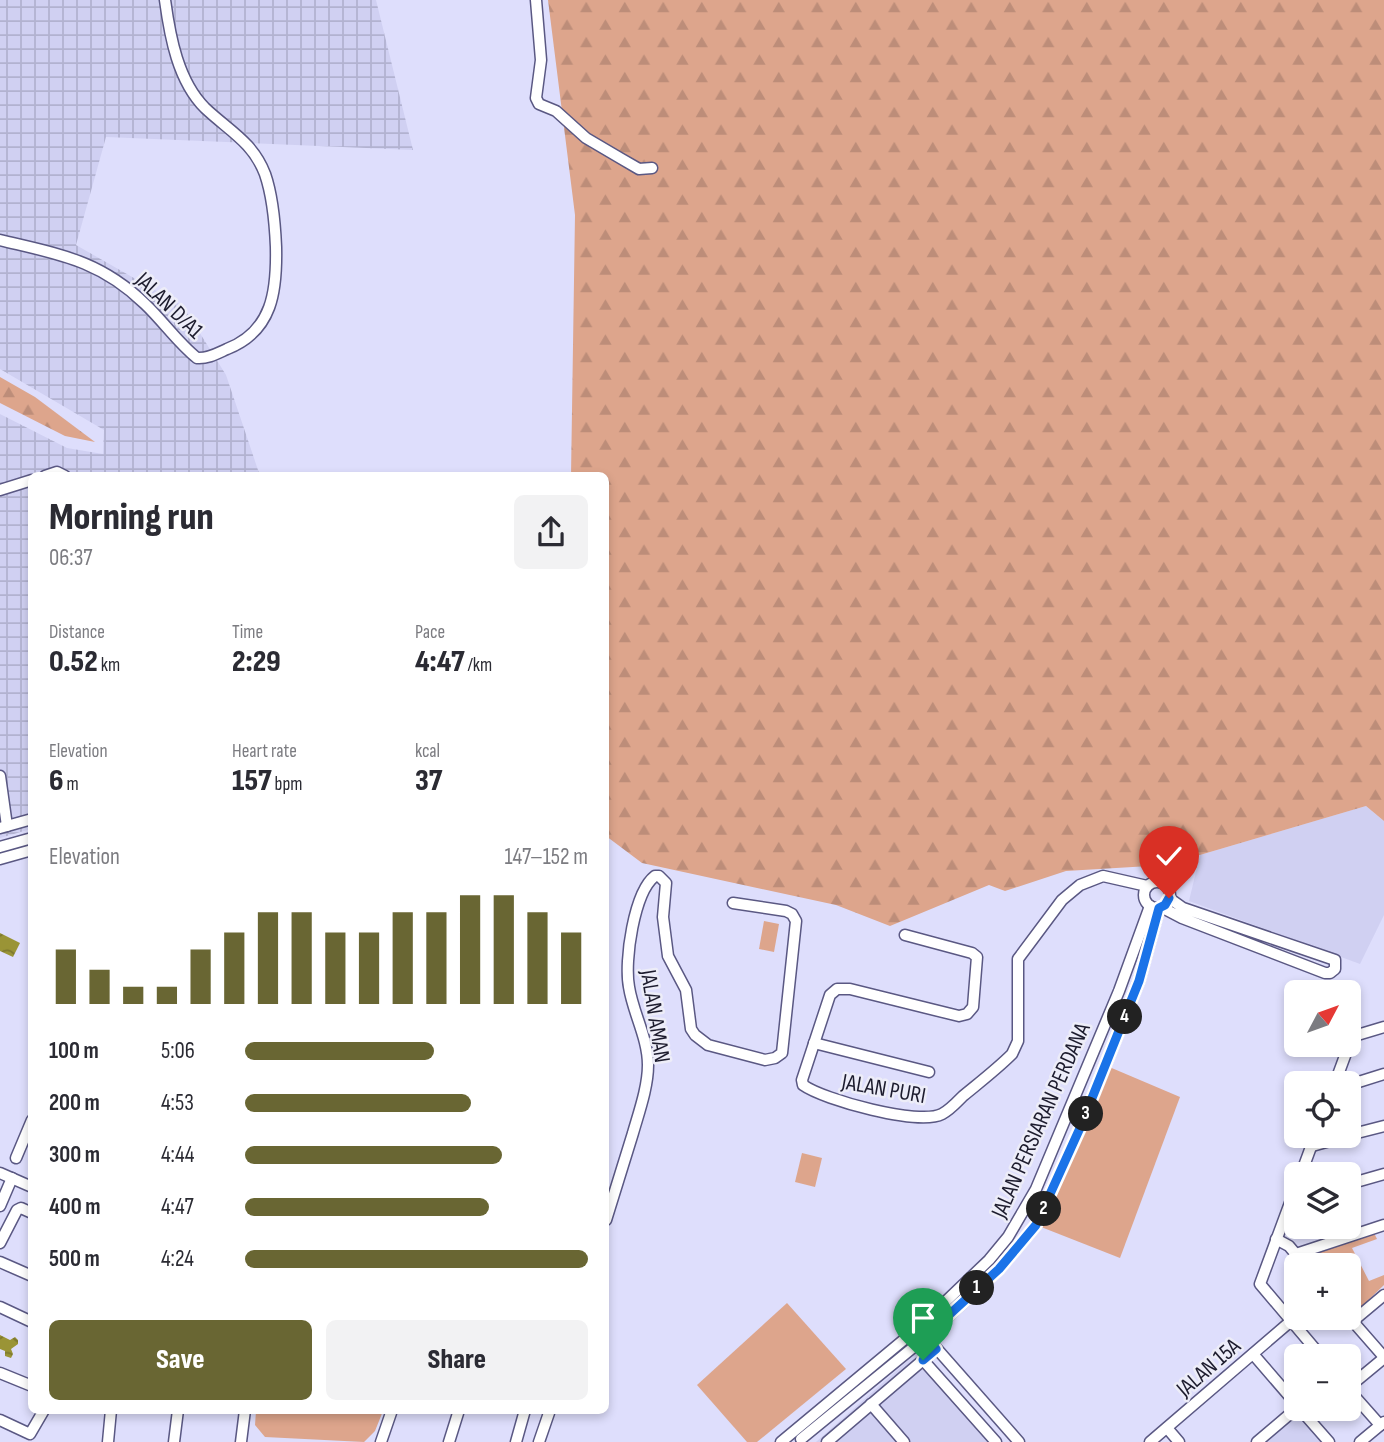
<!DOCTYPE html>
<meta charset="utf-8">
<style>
:root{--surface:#fff;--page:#f2f2f3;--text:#2b2b33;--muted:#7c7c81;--accent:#696633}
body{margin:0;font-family:"Sofia Sans Condensed",sans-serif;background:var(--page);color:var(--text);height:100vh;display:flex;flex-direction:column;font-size:26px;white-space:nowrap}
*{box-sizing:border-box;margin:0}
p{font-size:23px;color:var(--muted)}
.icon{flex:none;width:38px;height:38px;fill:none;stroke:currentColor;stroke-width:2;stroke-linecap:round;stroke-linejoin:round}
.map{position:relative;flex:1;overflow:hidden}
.side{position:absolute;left:28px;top:472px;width:581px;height:942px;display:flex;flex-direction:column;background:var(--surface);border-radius:10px;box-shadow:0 4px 10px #0003}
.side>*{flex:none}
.needle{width:46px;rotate:49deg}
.tools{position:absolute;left:1284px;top:980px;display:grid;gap:14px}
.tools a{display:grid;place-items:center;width:77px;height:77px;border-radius:10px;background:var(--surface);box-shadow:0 4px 10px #0003;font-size:35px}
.pin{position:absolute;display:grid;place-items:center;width:60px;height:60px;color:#fff;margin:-72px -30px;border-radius:50% 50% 50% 0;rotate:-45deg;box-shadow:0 0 7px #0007}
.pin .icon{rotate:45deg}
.km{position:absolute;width:35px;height:35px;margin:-18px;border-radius:50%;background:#222;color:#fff;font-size:19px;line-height:35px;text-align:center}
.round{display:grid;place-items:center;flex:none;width:74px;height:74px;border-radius:10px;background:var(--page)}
.summary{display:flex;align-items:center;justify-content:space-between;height:119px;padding:0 21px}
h1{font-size:38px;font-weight:800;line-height:52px}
.metrics{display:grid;grid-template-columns:repeat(3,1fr);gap:10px;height:119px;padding:7px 21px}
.metrics div{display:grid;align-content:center}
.metrics b{font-size:30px;font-weight:800}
.metrics small{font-size:19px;font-weight:400}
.metrics p{font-size:19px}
.chart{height:196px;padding:14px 21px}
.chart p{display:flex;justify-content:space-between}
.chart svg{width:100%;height:126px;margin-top:7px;stroke:var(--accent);stroke-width:6}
.cta{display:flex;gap:14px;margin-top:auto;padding:14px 21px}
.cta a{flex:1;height:80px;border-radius:10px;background:var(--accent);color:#fff;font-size:28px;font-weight:800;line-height:80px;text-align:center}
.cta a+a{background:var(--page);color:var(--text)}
ul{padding:0 21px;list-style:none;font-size:23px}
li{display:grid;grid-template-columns:112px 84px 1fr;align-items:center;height:52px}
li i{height:18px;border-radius:9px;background:var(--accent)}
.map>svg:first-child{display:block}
.built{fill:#d0d0f2}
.industrial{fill:url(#industrial-grid)}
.forest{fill:url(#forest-firs)}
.park{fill:#dda58c}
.water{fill:url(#water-waves)}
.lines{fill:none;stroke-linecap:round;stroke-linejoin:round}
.minor-casing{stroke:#5a5883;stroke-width:13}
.minor{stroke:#fff;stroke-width:10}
.route-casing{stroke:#fff;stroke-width:14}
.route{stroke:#1a73e8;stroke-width:9}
.labels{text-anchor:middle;stroke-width:5;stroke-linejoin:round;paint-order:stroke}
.street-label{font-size:23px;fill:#1d1c2e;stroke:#ededf8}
</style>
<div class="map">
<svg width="1384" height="1442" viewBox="0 0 1384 1442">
<defs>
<pattern id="industrial-grid" width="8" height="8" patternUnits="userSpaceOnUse" patternTransform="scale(1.75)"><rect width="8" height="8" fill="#d0d0f2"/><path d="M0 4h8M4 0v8" fill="none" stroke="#b2b2d0"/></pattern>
<pattern id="forest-firs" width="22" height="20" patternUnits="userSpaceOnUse" patternTransform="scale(1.75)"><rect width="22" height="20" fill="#dda58c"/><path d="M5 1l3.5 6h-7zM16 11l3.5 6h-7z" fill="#bd8d79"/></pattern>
<pattern id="water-waves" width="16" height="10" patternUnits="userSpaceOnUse" patternTransform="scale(1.75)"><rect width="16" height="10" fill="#9a9436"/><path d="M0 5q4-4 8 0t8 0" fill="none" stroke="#7d782e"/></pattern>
</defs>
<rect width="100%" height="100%" fill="#dedefc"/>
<!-- built -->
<g class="built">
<polygon points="1366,806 1384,821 1384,915 1360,964 1189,901 1200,855"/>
<polygon points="920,1350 1001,1442 816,1442"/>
<polygon points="1300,1413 1325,1442 1265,1442"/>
</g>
<!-- industrial -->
<polygon class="industrial" points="0,0 376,0 413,150 106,137 76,245 183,306 226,375 260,476 32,476 31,829 0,838 0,414 67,448 103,454 104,430 0,369"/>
<!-- forest -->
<g class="forest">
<polygon points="548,0 1384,0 1384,821 1366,806 1166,865 1066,871 1005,891 989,885 890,926 836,905 642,863 606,836 606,476 571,476 575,215"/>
<polygon points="0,377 35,397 95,442 65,436 0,403"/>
</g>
<!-- park -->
<g class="park">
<polygon points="764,921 779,924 774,952 759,949"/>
<polygon points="1107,1066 1180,1097 1120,1258 1036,1225"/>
<polygon points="802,1153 822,1158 815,1187 795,1182"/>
<polygon points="1373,1231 1377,1239 1352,1248 1369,1281 1384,1275 1384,1285 1361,1307 1349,1309 1349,1265 1314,1265 1305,1255"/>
<polygon points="787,1303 846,1369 757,1442 747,1442 697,1385"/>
<polygon points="256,1411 256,1410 383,1411 375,1431 364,1442 265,1437 255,1425"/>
</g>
<!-- water -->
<g class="water">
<polygon points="0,933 20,943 13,957 0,951"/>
<polygon points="0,1335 10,1340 15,1337 18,1340 18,1344 11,1349 13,1354 11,1358 5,1356 5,1351 0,1349"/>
</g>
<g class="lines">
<!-- minor casing -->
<g class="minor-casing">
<g id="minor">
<polyline points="536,0 541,60 536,98 539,104 556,111 586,138 620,158 639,169 652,168"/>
<path d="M0,240C58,254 100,260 145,304C163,321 178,343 197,358C208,359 218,353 227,349C273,331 277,290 276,247C275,223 273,197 265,174C253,142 228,130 205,108C178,81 170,37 165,0"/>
<polyline points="45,476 57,472 65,476"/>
<polyline points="0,490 32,480"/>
<polyline points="0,776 7,826"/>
<polyline points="0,828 32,819"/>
<polyline points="0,847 32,838"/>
<polyline points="0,859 32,850"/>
<circle cx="1157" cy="895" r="13"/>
<polyline points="1161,907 1182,918 1325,973 1330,973 1335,969 1335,960 1183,908 1169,898"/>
<path d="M905,935L972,953L977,957L973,1007L967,1014L959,1016L850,989H837L830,995L802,1080L803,1085C824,1100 919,1126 942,1114C950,1110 957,1102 963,1096C980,1082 997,1069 1012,1054L1018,1041V959L1062,900L1080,885L1103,876L1147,886"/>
<polyline points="814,1043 929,1072"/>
<polyline points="1349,1044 1354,1036 1384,1027"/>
<polyline points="1335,1083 1349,1045"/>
<polyline points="1349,1085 1384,1074"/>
<polyline points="1349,1135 1384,1126"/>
<polyline points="1312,1146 1348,1136"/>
<polyline points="16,1158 32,1120"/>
<polyline points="0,1173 32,1187"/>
<polyline points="1301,1174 1315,1136"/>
<polyline points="1297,1184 1260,1284 1321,1356"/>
<polyline points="1349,1184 1384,1174"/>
<polyline points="0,1206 12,1178"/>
<path d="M606,1220C615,1191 624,1162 633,1133C639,1112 648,1087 648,1065C648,1038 633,1013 629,987C624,961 634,892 655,876H659L666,883L663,917L668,956L686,990L691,1029L695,1035L708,1045L765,1060L775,1058L782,1053L796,921L792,914L786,911L733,903"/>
<polyline points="1276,1239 1289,1246 1305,1265"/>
<polyline points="0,1243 17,1210 21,1208 32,1213"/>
<polyline points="1296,1254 1384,1225"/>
<polyline points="0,1262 32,1276"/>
<polyline points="0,1307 32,1322"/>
<polyline points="1349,1317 1384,1357"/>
<polyline points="1353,1321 1384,1295"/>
<polyline points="923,1333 1019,1442"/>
<polyline points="1253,1354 1297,1405"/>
<polyline points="923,1360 996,1442"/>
<polyline points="0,1373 32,1386"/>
<polyline points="1349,1387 1384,1358"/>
<polyline points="1349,1390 1380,1425"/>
<polyline points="871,1404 904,1442"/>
<polyline points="1300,1409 1329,1442"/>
<polyline points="0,1420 30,1434 44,1410"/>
<polyline points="1167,1428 1179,1442"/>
<polyline points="801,1439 926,1337 999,1269 1036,1225 1080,1128 1139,981 1159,908"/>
<polyline points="108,1442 111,1410"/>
<polyline points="174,1442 178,1410"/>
<polyline points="241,1442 245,1410"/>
<polyline points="381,1442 392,1410"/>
<polyline points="449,1442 459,1410"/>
<polyline points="516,1442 525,1410"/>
<polyline points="539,1442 550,1410"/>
<polyline points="781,1442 918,1328 989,1260 1008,1237 1036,1189 1119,991 1150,906"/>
<polyline points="827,1442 936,1349"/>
<polyline points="1150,1442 1291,1321"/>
<polyline points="1257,1442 1297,1408"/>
<polyline points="1360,1442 1384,1422"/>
</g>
</g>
<!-- minor -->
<use href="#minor" class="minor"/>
</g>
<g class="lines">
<!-- route casing -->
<g class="route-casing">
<polyline id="route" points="923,1360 936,1349 926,1336 999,1269 1036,1225 1080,1128 1139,981 1159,908 1165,905 1169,898"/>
</g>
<!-- route -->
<use href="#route" class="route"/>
</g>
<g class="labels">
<!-- street labels -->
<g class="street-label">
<text transform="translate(170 305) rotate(44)" y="8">JALAN D/A1</text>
<text transform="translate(656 1016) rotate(81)" y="8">JALAN AMAN</text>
<text transform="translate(884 1088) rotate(10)" y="8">JALAN PURI</text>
<text transform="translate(1040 1120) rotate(-66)" y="8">JALAN PERSIARAN PERDANA</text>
<text transform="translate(1208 1367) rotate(-41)" y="8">JALAN 15A</text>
</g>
</g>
</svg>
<div class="tools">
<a><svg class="needle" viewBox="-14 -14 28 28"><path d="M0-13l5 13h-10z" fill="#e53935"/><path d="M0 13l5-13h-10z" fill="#7c7c81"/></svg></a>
<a><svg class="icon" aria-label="locate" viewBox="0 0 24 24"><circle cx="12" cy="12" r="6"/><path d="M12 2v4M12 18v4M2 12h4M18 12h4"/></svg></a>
<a><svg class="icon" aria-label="layers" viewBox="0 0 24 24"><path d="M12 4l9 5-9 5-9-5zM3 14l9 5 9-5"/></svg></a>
<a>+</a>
<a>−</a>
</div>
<div class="pin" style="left:923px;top:1360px;background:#1e9e55"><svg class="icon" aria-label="arrive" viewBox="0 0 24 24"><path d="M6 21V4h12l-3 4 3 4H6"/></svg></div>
<div class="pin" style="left:1169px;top:898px;background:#d93025"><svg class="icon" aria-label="check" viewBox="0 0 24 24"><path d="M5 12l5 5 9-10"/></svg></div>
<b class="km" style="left:977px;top:1288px">1</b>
<b class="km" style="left:1044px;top:1209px">2</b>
<b class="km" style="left:1086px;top:1114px">3</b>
<b class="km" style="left:1125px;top:1017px">4</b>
<section class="side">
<div class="summary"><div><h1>Morning run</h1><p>06:37</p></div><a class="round"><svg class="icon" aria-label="share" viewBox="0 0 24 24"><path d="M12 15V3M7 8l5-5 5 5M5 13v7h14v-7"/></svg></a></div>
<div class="metrics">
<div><p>Distance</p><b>0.52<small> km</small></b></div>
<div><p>Time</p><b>2:29</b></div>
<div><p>Pace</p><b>4:47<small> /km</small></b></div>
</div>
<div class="metrics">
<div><p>Elevation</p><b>6<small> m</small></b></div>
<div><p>Heart rate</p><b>157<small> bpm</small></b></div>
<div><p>kcal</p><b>37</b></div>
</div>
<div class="chart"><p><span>Elevation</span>147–152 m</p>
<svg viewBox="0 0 160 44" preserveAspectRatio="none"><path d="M5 44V25M15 44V32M25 44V38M35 44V38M45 44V25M55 44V19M65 44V12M75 44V12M85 44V19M95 44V19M105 44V12M115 44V12M125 44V6M135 44V6M145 44V12M155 44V19"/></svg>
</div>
<ul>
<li><b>100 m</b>5:06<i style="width:55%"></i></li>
<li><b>200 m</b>4:53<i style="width:66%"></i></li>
<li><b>300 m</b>4:44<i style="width:75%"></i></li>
<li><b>400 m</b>4:47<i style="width:71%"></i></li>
<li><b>500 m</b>4:24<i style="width:100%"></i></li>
</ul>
<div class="cta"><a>Save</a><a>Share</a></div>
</section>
</div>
